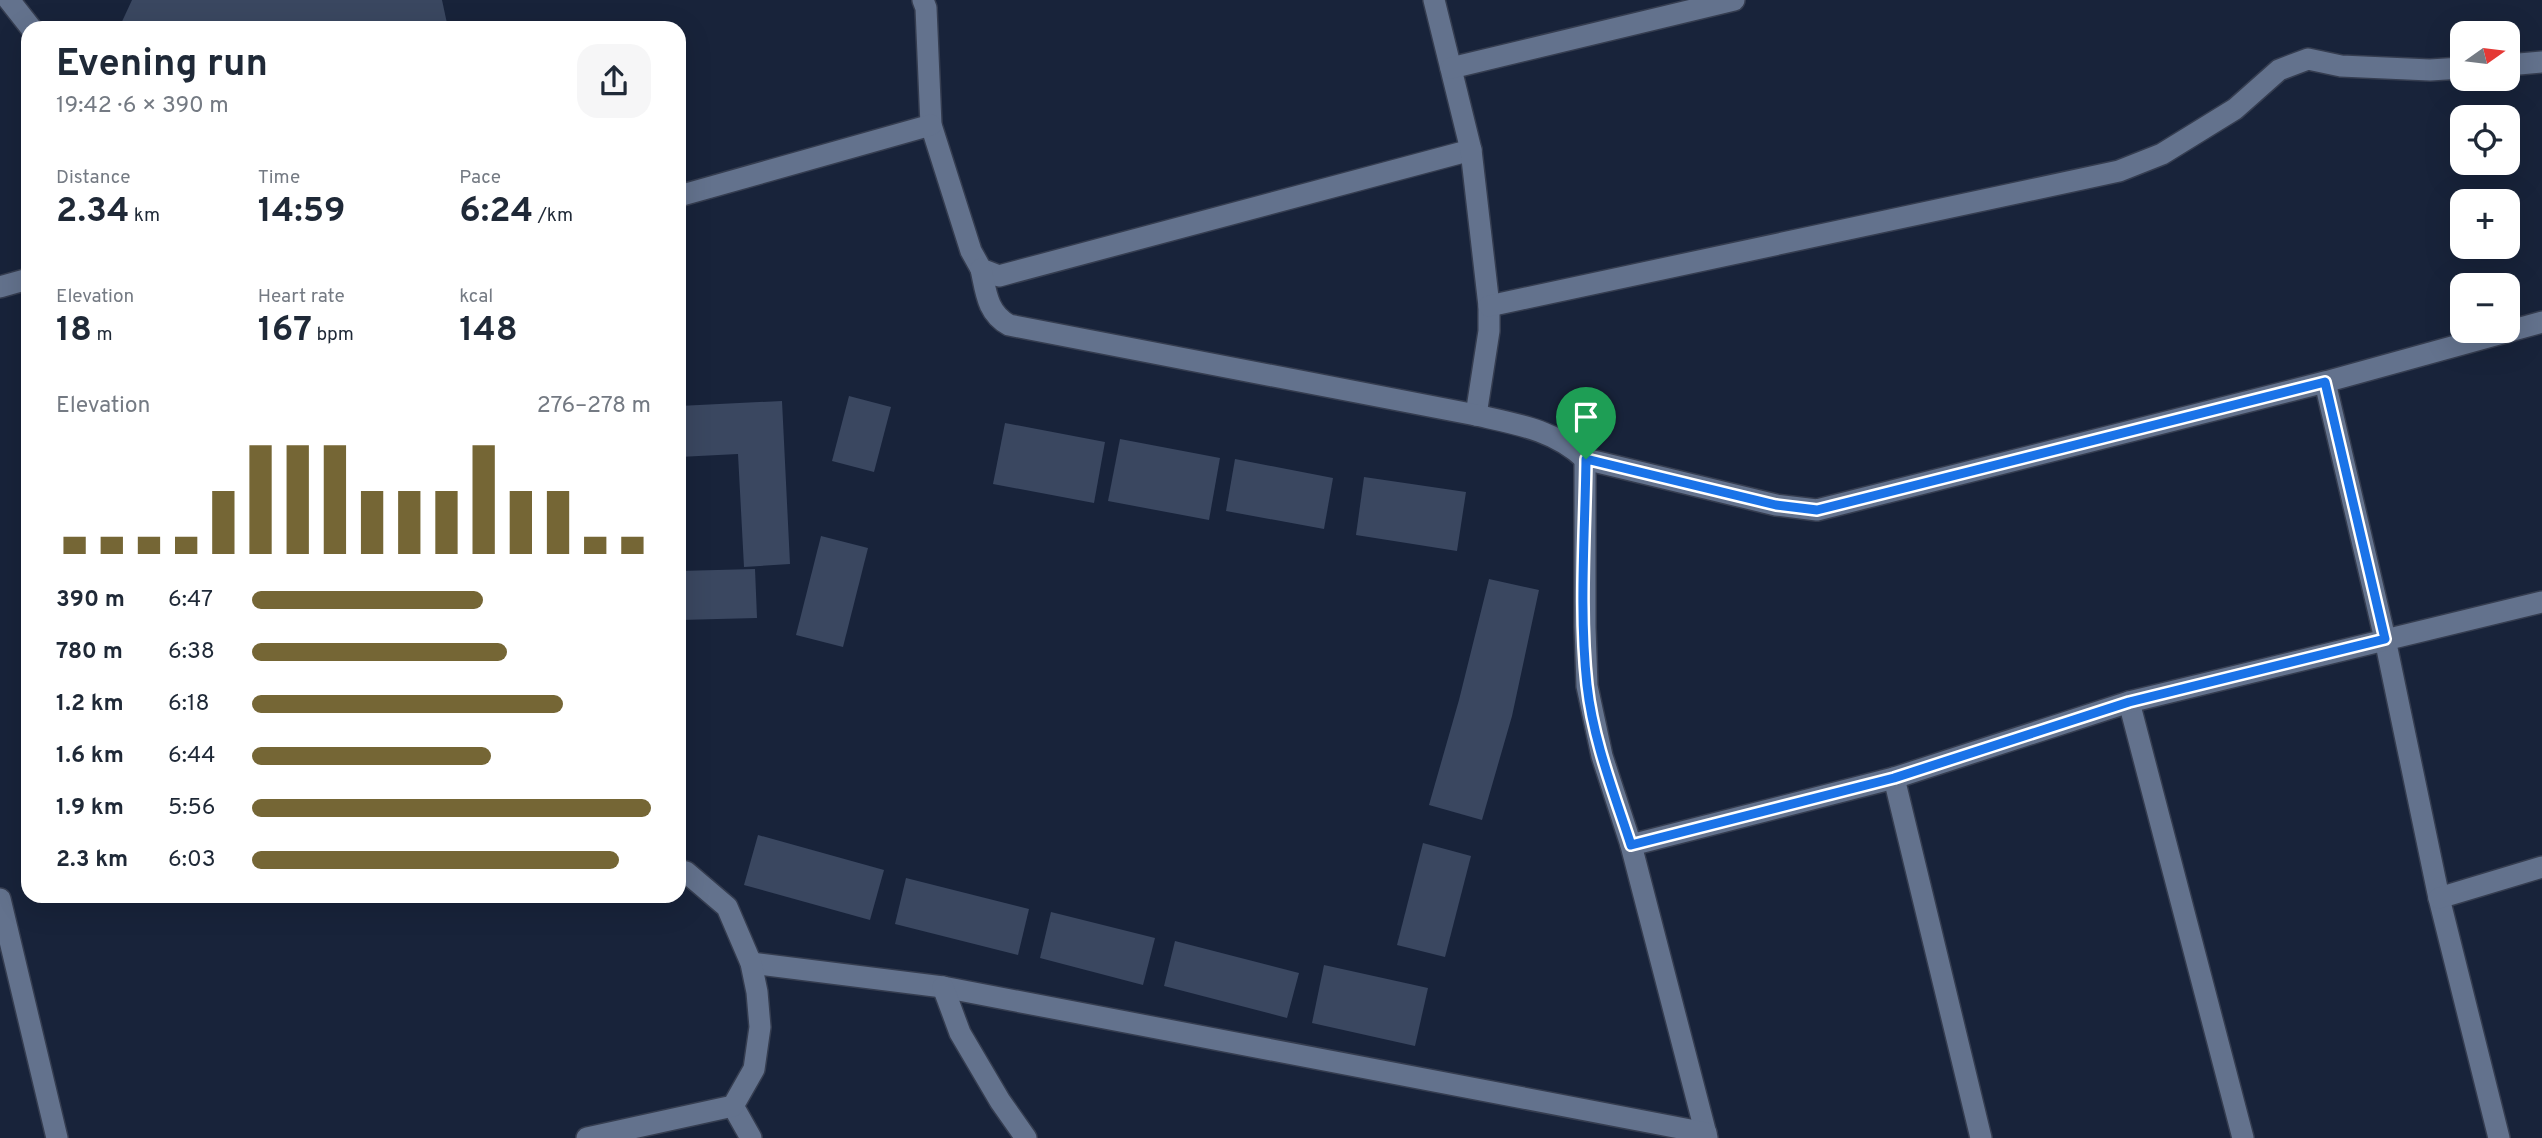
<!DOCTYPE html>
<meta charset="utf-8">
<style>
:root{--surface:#fff;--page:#f6f6f7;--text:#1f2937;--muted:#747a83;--accent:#756635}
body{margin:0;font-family:Overpass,sans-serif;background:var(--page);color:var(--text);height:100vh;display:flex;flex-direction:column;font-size:26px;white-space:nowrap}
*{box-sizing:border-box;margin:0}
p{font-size:23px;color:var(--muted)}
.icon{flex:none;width:38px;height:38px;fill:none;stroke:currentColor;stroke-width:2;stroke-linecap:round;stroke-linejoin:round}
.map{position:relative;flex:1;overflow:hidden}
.sheet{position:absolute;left:21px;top:21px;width:665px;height:882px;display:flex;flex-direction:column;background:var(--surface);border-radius:21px;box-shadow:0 7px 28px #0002}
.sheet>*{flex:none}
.needle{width:46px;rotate:76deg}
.fabs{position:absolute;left:2450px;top:21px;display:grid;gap:14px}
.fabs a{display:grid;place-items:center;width:70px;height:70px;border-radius:14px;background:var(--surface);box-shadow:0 7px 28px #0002;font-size:35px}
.pin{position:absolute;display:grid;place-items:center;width:60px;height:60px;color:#fff;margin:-72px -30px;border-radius:50% 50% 50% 0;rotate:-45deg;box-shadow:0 0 7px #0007}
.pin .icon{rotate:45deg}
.round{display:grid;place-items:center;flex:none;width:74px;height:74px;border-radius:21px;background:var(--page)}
.summary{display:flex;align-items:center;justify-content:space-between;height:119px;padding:0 35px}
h1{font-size:38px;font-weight:700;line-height:52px}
.stats{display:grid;grid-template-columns:repeat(3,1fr);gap:10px;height:119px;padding:7px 35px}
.stats div{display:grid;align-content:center}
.stats b{font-size:35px;font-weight:700}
.stats small{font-size:19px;font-weight:400}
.stats p{font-size:19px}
.chart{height:196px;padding:14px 35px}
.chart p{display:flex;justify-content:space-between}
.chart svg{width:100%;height:126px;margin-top:7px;stroke:var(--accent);stroke-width:6}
ul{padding:0 35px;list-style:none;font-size:23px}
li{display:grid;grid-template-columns:112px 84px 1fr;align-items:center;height:52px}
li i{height:18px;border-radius:9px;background:var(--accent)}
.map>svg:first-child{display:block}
.building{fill:#3a4760}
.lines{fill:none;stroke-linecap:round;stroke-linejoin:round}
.minor-casing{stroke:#353d50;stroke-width:24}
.minor{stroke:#63728d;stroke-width:21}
.route-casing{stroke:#fff;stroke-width:14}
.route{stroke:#1a73e8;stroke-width:9}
</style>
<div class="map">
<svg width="2542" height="1138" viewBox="0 0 2542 1138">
<rect width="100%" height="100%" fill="#18233a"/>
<!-- building -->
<g class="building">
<polygon points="132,0 442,0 448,28 119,28"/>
<polygon points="849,396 891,407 874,472 832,461"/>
<polygon points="782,401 790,564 744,567 738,454 679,457 679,406"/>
<polygon points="1005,423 1105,442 1094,503 993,484"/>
<polygon points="1120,439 1220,458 1209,520 1108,501"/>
<polygon points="1235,459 1333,478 1324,529 1226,511"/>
<polygon points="1364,477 1466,492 1457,551 1356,535"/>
<polygon points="821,536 868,548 843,647 796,635"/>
<polygon points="755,569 757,618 679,620 679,571"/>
<polygon points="1489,579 1539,590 1512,716 1482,820 1429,805 1459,700"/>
<polygon points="758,835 884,870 870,920 744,885"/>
<polygon points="1423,843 1471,856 1445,957 1397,945"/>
<polygon points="906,878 1029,909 1018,955 895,924"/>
<polygon points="1051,912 1155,938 1143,985 1040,958"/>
<polygon points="1175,941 1299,973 1287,1018 1164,986"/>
<polygon points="1324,965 1428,988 1415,1046 1312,1023"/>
</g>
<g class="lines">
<!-- minor casing -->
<g class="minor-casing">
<g id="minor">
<polyline points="9,0 31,28"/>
<polyline points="923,0 926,8 931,125 971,251 981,269 999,276 1471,150"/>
<polyline points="1434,0 1471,150 1489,306 1489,331 1476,415"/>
<polyline points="2508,65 2542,62"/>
<polyline points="1451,68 1734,0"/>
<polyline points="679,196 931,125"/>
<path d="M981,269C986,292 987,313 1009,325L1476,415C1516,424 1555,430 1585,459L1776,505L1817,510L2325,382L2542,322"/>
<polyline points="0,287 28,279"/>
<polyline points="1489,306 2119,171 2162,154 2235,109 2279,70 2308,59 2341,66 2430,70 2462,68"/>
<polyline points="2325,382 2385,639 2439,898 2499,1138"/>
<polyline points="1585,459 1585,627 1587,686 1602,756 1631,845 1707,1138"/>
<polyline points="2129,702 2243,1138"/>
<polyline points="1894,778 1981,1138"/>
<polyline points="1631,845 1894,778 2129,702 2542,602"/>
<polyline points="2439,898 2542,867"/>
<polyline points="0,899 57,1138"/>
<polyline points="751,963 943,987 1706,1133"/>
<polyline points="943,987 960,1033 1000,1101 1026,1138"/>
<polyline points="733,1106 751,1138"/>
<polyline points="587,1138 733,1106 754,1069 760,1027 757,992 751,963 727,907 686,872 679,870"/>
</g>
</g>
<!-- minor -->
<use href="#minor" class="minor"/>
</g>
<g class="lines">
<!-- route casing -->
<g class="route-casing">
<path id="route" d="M2325,382L2385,639L2129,702L1894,778L1631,845C1614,793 1593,740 1587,685C1579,611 1585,534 1586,459L1776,505L1817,510Z"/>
</g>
<!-- route -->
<use href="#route" class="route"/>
</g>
</svg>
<div class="fabs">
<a><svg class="needle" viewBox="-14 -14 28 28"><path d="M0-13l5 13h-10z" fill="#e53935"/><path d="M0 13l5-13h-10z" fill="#747a83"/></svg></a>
<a><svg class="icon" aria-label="locate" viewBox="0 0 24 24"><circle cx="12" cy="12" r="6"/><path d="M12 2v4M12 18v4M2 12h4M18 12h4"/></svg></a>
<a>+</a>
<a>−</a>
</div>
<div class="pin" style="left:1586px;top:459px;background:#1e9e55"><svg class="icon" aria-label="arrive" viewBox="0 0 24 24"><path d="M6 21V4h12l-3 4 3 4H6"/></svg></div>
<section class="sheet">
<div class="summary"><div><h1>Evening run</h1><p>19:42 · 6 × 390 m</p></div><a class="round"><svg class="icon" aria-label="share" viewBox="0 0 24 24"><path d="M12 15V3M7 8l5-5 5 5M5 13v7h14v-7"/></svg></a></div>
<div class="stats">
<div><p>Distance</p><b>2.34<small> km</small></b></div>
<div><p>Time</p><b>14:59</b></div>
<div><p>Pace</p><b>6:24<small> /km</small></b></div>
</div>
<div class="stats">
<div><p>Elevation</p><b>18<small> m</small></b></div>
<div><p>Heart rate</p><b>167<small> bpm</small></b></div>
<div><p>kcal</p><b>148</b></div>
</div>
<div class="chart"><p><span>Elevation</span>276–278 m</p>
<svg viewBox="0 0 160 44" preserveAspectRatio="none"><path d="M5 44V38M15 44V38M25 44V38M35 44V38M45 44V22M55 44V6M65 44V6M75 44V6M85 44V22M95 44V22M105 44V22M115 44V6M125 44V22M135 44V22M145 44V38M155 44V38"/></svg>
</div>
<ul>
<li><b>390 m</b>6:47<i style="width:58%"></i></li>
<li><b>780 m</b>6:38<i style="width:64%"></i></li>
<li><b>1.2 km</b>6:18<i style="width:78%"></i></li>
<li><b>1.6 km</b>6:44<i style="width:60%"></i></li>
<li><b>1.9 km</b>5:56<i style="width:100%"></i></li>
<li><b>2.3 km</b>6:03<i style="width:92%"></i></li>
</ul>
</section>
</div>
